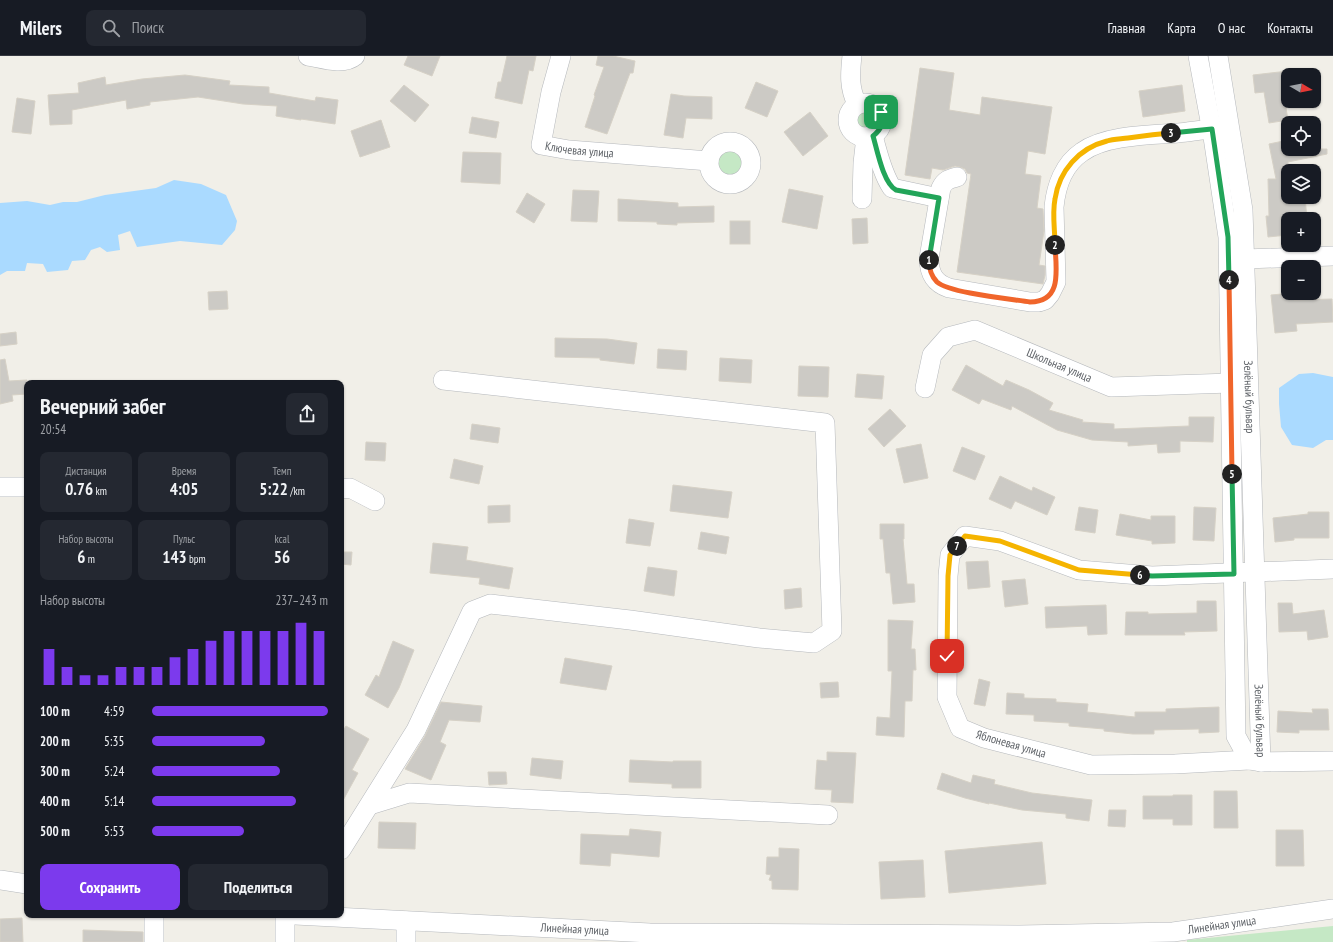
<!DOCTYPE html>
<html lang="ru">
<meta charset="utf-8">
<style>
:root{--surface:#171b24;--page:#242831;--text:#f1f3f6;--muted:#9ea1a6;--line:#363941;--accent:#7c3aed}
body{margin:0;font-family:"PT Sans Narrow",sans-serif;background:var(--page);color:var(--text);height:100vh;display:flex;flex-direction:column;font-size:15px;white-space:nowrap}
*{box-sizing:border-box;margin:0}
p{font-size:13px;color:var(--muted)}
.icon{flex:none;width:22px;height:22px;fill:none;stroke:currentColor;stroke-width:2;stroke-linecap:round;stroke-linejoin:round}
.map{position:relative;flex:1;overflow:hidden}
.side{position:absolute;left:24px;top:324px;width:320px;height:538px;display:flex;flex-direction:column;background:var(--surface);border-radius:8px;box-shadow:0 1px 3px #0004}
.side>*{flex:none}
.needle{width:26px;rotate:100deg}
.controls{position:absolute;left:1281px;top:12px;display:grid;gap:8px}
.controls a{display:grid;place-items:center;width:40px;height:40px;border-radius:8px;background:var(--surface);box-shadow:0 1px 3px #0004;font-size:20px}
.pin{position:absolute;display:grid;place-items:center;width:34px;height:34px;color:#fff;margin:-17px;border-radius:8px;box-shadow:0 2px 6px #0006}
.km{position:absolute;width:20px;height:20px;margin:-10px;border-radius:50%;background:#222;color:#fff;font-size:11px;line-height:20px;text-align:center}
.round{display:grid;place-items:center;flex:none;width:42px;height:42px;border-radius:8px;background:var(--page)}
.head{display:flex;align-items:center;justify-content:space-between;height:68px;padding:0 16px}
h1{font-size:22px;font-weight:700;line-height:30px}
.stats{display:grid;grid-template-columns:repeat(3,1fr);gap:6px;height:68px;padding:4px 16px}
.stats div{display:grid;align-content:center;border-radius:8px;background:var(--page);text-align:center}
.stats b{font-size:17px;font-weight:700}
.stats small{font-size:11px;font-weight:400}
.stats p{font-size:11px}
.chart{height:112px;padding:8px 16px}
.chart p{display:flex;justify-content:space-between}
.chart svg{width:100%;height:72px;margin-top:4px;stroke:var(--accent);stroke-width:6}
.button{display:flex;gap:8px;margin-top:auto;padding:8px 16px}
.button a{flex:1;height:46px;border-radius:8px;background:var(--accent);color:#fff;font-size:16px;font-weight:700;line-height:46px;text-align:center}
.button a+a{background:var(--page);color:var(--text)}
ul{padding:0 16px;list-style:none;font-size:13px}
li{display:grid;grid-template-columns:64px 48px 1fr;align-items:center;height:30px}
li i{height:10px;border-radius:5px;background:var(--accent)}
header{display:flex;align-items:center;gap:24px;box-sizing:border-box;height:56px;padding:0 20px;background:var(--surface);border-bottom:1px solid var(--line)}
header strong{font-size:19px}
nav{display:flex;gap:22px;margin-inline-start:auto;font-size:14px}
.search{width:280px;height:36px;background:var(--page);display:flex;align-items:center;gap:10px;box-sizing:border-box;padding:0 14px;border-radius:8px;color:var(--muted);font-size:15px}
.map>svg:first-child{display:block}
.green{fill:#c5e8c5}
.water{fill:#aadaff}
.building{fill:#cccac5;stroke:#d6d1c6}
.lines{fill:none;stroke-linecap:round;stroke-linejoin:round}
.minor-casing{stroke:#b5b8bc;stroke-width:20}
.minor{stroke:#fff;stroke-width:19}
.split-1-casing{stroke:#fff;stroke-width:8}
.split-2-casing{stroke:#fff;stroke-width:8}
.split-3-casing{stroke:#fff;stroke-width:8}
.split-4-casing{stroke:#fff;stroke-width:8}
.split-5-casing{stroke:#fff;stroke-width:8}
.split-6-casing{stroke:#fff;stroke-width:8}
.split-7-casing{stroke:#fff;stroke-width:8}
.split-8-casing{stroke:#fff;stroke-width:8}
.split-1{stroke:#22a559;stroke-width:5}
.split-2{stroke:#f0652b;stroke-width:5}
.split-3{stroke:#f5b400;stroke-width:5}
.split-4{stroke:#22a559;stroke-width:5}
.split-5{stroke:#f0652b;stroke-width:5}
.split-6{stroke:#22a559;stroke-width:5}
.split-7{stroke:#f5b400;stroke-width:5}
.split-8{stroke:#f5b400;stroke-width:5}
.labels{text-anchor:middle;stroke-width:3;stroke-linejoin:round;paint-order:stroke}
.street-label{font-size:12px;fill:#5f6368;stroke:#fff}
</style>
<header>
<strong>Milers</strong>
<div class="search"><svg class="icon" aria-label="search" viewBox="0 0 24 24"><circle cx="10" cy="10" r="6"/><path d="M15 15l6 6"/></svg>Поиск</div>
<nav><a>Главная</a><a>Карта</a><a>О нас</a><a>Контакты</a></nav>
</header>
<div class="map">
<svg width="1333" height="886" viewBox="0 0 1333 886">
<rect width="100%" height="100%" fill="#f1efe8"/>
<!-- green -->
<g class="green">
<circle cx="865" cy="64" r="11"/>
<circle cx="730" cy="107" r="13"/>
<polygon points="1333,870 1333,886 1187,886 1187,884"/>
</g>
<!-- water -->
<g class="water">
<polygon points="174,124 201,128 226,139 237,165 235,174 222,189 180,185 137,191 130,175 118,179 120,194 107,196 100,191 91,194 85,204 72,205 68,214 47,216 43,208 27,207 25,215 7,215 0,219 0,147 27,145 50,149 63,146 77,146 105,139 156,132"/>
<polygon points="1313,317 1333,321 1333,384 1326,384 1313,392 1292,389 1281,371 1279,348 1279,332 1299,318"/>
</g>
<!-- building -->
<g class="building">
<polygon points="408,0 440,0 432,20 404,9"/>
<polygon points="507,0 536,0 533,15 529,14 522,48 495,42 498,26 501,26"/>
<polygon points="598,0 613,0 635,5 633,17 630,17 607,78 585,71 595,40 594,39 604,11 596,9"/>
<polygon points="920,12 954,17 949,54 980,59 982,41 1052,51 1045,98 1028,95 1025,118 1041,120 1037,152 1043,153 1044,175 1039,209 1045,210 1045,219 1043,228 957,216 971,118 967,117 965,113 960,111 955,110 943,114 932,112 930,123 905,119"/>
<polygon points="1288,15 1288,33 1283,34 1288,64 1269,67 1264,36 1255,37 1253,19"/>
<polygon points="185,19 230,25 229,29 269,31 269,37 315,45 316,41 338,44 335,68 301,63 301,64 276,60 277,50 243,48 198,41 150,46 150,49 127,53 126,44 72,54 72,68 50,69 48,39 79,37 78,27 105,21 106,29 142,23"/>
<polygon points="756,26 778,35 767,61 745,52"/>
<polygon points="404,29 429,49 415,66 390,45"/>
<polygon points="1182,29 1185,55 1143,61 1139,35"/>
<polygon points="671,38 684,40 712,41 712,63 686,62 683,82 664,79"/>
<polygon points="17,42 35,45 31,78 12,76"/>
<polygon points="810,56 828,80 803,100 784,76"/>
<polygon points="472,61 499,66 496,82 469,77"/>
<polygon points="381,64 390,91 360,101 351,75"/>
<polygon points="1288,84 1288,93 1327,93 1327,98 1288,106 1288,141 1305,141 1307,163 1288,163 1288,179 1268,181 1266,160 1269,160 1268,123 1276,123 1269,88"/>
<polygon points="463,96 501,97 500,128 461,126"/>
<polygon points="789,133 823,140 817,173 782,166"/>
<polygon points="573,134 599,135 597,166 571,165"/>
<polygon points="527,137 545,148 534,167 516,156"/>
<polygon points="618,143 678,147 678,151 714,150 714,166 677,167 677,169 657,168 657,166 618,165"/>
<polygon points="867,162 868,187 853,188 852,163"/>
<rect x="730" y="165" width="20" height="23"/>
<polygon points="227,235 228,253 209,254 208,236"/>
<polygon points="1293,237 1294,244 1332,243 1333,266 1296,268 1297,275 1275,277 1271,239"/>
<polygon points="16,276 17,288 0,290 0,278"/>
<polygon points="555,282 607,283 637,287 634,308 600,304 600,302 555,301"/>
<polygon points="658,293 687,295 686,314 657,312"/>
<polygon points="720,302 752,304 751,327 719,325"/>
<polygon points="5,303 9,325 27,324 27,338 12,339 13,345 0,348 0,304"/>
<polygon points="966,309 1003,330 1006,324 1029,334 1053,347 1049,354 1083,364 1082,366 1114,368 1114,373 1189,370 1189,361 1214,361 1213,386 1180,385 1180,396 1158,397 1157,388 1128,390 1128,386 1092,384 1057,374 1012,350 1011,354 982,343 979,348 952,334"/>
<polygon points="799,310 829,311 828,341 798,340"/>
<polygon points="857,318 884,320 882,343 855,341"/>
<polygon points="890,353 906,370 884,391 868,373"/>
<polygon points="472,368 500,372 498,387 470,383"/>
<polygon points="366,386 386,387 385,405 365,404"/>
<polygon points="921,388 928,422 904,427 896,393"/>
<polygon points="962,391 985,400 975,424 953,415"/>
<polygon points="454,403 483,410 479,428 450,422"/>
<polygon points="1000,420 1032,435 1033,431 1055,441 1047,459 1015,445 1011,453 989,443"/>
<polygon points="673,429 732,436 728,462 670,455"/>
<polygon points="510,449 510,466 488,467 488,450"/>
<polygon points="1079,451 1098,454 1095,477 1075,474"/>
<polygon points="1194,451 1216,452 1214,485 1193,484"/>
<polygon points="1308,456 1329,456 1329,482 1294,482 1294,484 1275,486 1273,462 1308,458"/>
<polygon points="1120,458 1151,464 1151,460 1175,460 1175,487 1152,488 1152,485 1116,479"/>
<polygon points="629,463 654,467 650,490 626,487"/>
<polygon points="880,468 904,468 904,483 903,483 907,528 914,528 915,546 893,548 890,517 886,517 883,483 880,483"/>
<polygon points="701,476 729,481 726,498 698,493"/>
<polygon points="433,487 468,491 466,504 513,512 509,533 479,528 480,522 430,517"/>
<polygon points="341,496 352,496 351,509 341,508"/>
<polygon points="988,505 990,531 968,533 966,506"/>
<polygon points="648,511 677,515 674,540 644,535"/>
<polygon points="1025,523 1028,548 1005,551 1002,525"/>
<polygon points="801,532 802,551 785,553 784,534"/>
<polygon points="1197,545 1216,545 1217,575 1184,576 1185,579 1125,579 1126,556 1148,556 1148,558 1197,557"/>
<polygon points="1278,547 1292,547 1293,558 1324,554 1328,581 1308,584 1307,575 1279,576"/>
<polygon points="1106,549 1107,578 1088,579 1087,570 1046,572 1045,551"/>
<polygon points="888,564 913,565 911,593 915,593 916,614 913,614 912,645 905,645 904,681 876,679 877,661 890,662 892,615 888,615"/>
<polygon points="393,585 414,594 399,632 388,652 365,639 376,619 379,621"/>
<polygon points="565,602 612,610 606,634 560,627"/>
<polygon points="979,623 990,626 985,650 974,648"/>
<polygon points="838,626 839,641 821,642 820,627"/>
<polygon points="1007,637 1024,638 1024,642 1056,643 1056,646 1088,648 1087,656 1135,661 1135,656 1166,656 1166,653 1219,651 1219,676 1199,677 1199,673 1154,674 1154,678 1133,678 1104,675 1104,673 1069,670 1069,667 1034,665 1034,659 1006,658"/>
<polygon points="441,646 482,650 480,666 449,664 440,686 446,689 431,724 405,713 425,680"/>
<polygon points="1312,653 1328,653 1329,674 1299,674 1299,677 1277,676 1278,655 1313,657"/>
<polygon points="346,670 369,683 352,714 358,717 341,748 341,678"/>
<polygon points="827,696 856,697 853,747 831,746 832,734 815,733 817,704 827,705"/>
<polygon points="532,702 563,705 561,723 530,719"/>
<polygon points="630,704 673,706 673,705 701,705 701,732 672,732 672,728 629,726"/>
<polygon points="488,716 506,716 507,728 489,729"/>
<polygon points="942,717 971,727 973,719 995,724 994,728 1032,737 1092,744 1089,765 1066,762 1066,758 1022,754 989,747 989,748 965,742 937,733"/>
<polygon points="1214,735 1237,735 1238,772 1214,772"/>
<polygon points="1173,739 1192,739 1192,769 1173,769 1173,763 1143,763 1143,740 1173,740"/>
<polygon points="1109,754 1126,754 1125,771 1108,770"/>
<polygon points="379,766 416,767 415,793 378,792"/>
<polygon points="630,773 661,776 659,801 611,797 610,810 580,808 581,778 629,780"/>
<polygon points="1276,774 1303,774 1304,810 1276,810"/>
<polygon points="1042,786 1046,828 949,837 945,795"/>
<polygon points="779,792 799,793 798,834 772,833 772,825 769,824 771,819 766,818 767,801 779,801"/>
<polygon points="923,804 925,841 881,843 879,806"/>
<polygon points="22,862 23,886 0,886 0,863"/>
<polygon points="83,874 143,876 143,886 83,886"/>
</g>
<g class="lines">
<!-- minor casing -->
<g class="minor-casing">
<g id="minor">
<path d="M308,0C321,2 343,10 355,0"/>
<path id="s1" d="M561,0L551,36L541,89L569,94L709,105"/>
<path d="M852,0C850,18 849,32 857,48"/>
<polyline points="1198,0 1213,81 1228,181 1236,680 1249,704 1261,706 1333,705"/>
<path id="s2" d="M1218,0L1243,154L1261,706"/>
<circle cx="865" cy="64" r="17"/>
<path d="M873,80C878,97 882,117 892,132L939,142"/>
<circle cx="730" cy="107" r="21"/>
<path d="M957,121C949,123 945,124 941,132L929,202C929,217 934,227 949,232L1030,246H1039L1045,244L1050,238L1056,226L1054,151C1056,130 1064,108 1082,96C1106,79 1150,79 1178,77C1189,76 1200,74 1212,73"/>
<polyline points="862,143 863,107 866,81"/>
<polyline points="1245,203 1333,200"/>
<path id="s3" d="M925,332L932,299L948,281L975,274L1111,331L1231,327"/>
<polyline points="0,431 27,431"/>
<polyline points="341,433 350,432 375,445"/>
<polyline points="1249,704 1175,708 1091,709 984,682 960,672 947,641 948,520 950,499 965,480 1000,485 1079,514 1152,520 1333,513"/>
<polyline points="370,749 409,737 828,759"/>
<polyline points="341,794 416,674 472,555 490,548 630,564 759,582 814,587 832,575 825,367 443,324"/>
<polyline points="0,824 27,828"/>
<path id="s4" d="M295,859L650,877L1020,879L1173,876L1333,853"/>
<polyline points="154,886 154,859"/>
<polyline points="285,886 285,859"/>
<polyline points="406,886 406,865"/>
</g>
</g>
<!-- minor -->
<use href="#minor" class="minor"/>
</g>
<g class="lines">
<!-- split-1 casing -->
<g class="split-1-casing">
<path id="split-1" d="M881,56C884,66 882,73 873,80C877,93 883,127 896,134L939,142L929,204"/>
</g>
<!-- split-2 casing -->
<g class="split-2-casing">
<path id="split-2" d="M929,204C929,212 931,220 937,226C949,237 1011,243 1030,246C1063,246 1056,213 1055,189"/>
</g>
<!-- split-3 casing -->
<g class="split-3-casing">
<path id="split-3" d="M1055,189C1055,174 1052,158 1055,143C1059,115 1079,92 1107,85C1113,83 1121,83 1128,82C1142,80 1156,78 1171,77"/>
</g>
<!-- split-4 casing -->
<g class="split-4-casing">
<polyline id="split-4" points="1171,77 1212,73 1228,181 1229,224"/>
</g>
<!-- split-5 casing -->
<g class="split-5-casing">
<polyline id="split-5" points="1229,224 1232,418"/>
</g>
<!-- split-6 casing -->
<g class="split-6-casing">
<polyline id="split-6" points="1140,519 1152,520 1234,518 1232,418"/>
</g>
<!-- split-7 casing -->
<g class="split-7-casing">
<polyline id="split-7" points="957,490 965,480 1000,485 1079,514 1140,519"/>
</g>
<!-- split-8 casing -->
<g class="split-8-casing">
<polyline id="split-8" points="947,600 948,520 950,499 957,490"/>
</g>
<!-- split-1 -->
<use href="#split-1" class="split-1"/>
<!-- split-2 -->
<use href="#split-2" class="split-2"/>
<!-- split-3 -->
<use href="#split-3" class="split-3"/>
<!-- split-4 -->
<use href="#split-4" class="split-4"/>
<!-- split-5 -->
<use href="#split-5" class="split-5"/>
<!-- split-6 -->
<use href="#split-6" class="split-6"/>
<!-- split-7 -->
<use href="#split-7" class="split-7"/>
<!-- split-8 -->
<use href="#split-8" class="split-8"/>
</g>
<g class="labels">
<!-- street labels -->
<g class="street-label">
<text dy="4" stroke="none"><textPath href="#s1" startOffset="130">Ключевая улица</textPath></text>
<text dy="4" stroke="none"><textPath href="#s3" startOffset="177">Школьная улица</textPath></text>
<text dy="4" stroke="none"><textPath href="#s2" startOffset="343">Зелёный бульвар</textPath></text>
<text dy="4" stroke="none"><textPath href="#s2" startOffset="667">Зелёный бульвар</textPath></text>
<text transform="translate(1011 688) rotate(16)" y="4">Яблоневая улица</text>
<text dy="4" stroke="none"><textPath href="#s4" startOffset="928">Линейная улица</textPath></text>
<text dy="4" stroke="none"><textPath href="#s4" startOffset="280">Линейная улица</textPath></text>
</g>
</g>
</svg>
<div class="controls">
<a><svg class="needle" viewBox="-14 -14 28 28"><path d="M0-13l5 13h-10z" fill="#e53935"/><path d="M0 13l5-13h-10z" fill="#9ea1a6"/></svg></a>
<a><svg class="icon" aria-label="locate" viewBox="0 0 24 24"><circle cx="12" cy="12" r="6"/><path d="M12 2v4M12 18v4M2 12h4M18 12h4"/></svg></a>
<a><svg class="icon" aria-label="layers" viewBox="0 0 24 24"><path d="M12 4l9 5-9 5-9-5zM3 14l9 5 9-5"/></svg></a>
<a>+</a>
<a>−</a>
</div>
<div class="pin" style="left:881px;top:56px;background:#1e9e55"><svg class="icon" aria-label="arrive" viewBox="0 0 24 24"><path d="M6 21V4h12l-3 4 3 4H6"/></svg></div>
<div class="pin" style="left:947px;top:600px;background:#d93025"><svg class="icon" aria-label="check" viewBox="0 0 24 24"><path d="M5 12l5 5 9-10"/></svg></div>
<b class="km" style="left:929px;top:204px">1</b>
<b class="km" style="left:1055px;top:189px">2</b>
<b class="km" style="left:1171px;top:77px">3</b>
<b class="km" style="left:1229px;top:224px">4</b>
<b class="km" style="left:1232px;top:418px">5</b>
<b class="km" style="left:1140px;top:519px">6</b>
<b class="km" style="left:957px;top:490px">7</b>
<section class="side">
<div class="head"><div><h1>Вечерний забег</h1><p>20:54</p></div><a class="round"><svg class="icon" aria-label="share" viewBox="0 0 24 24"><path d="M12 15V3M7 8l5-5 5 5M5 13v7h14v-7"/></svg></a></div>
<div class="stats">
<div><p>Дистанция</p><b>0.76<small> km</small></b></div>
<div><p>Время</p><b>4:05</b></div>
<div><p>Темп</p><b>5:22<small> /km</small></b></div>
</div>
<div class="stats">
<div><p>Набор высоты</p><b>6<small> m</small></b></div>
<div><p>Пульс</p><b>143<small> bpm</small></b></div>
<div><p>kcal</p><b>56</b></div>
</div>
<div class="chart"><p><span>Набор высоты</span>237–243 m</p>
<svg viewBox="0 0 160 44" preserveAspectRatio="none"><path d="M5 44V22M15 44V33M25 44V38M35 44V38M45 44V33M55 44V33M65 44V33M75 44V27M85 44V22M95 44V17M105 44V11M115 44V11M125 44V11M135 44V11M145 44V6M155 44V11"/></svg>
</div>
<ul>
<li><b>100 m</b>4:59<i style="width:100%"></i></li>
<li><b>200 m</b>5:35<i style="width:64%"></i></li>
<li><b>300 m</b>5:24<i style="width:73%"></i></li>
<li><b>400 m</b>5:14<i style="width:82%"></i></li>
<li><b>500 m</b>5:53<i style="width:52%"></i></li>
</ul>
<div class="button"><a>Сохранить</a><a>Поделиться</a></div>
</section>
</div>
